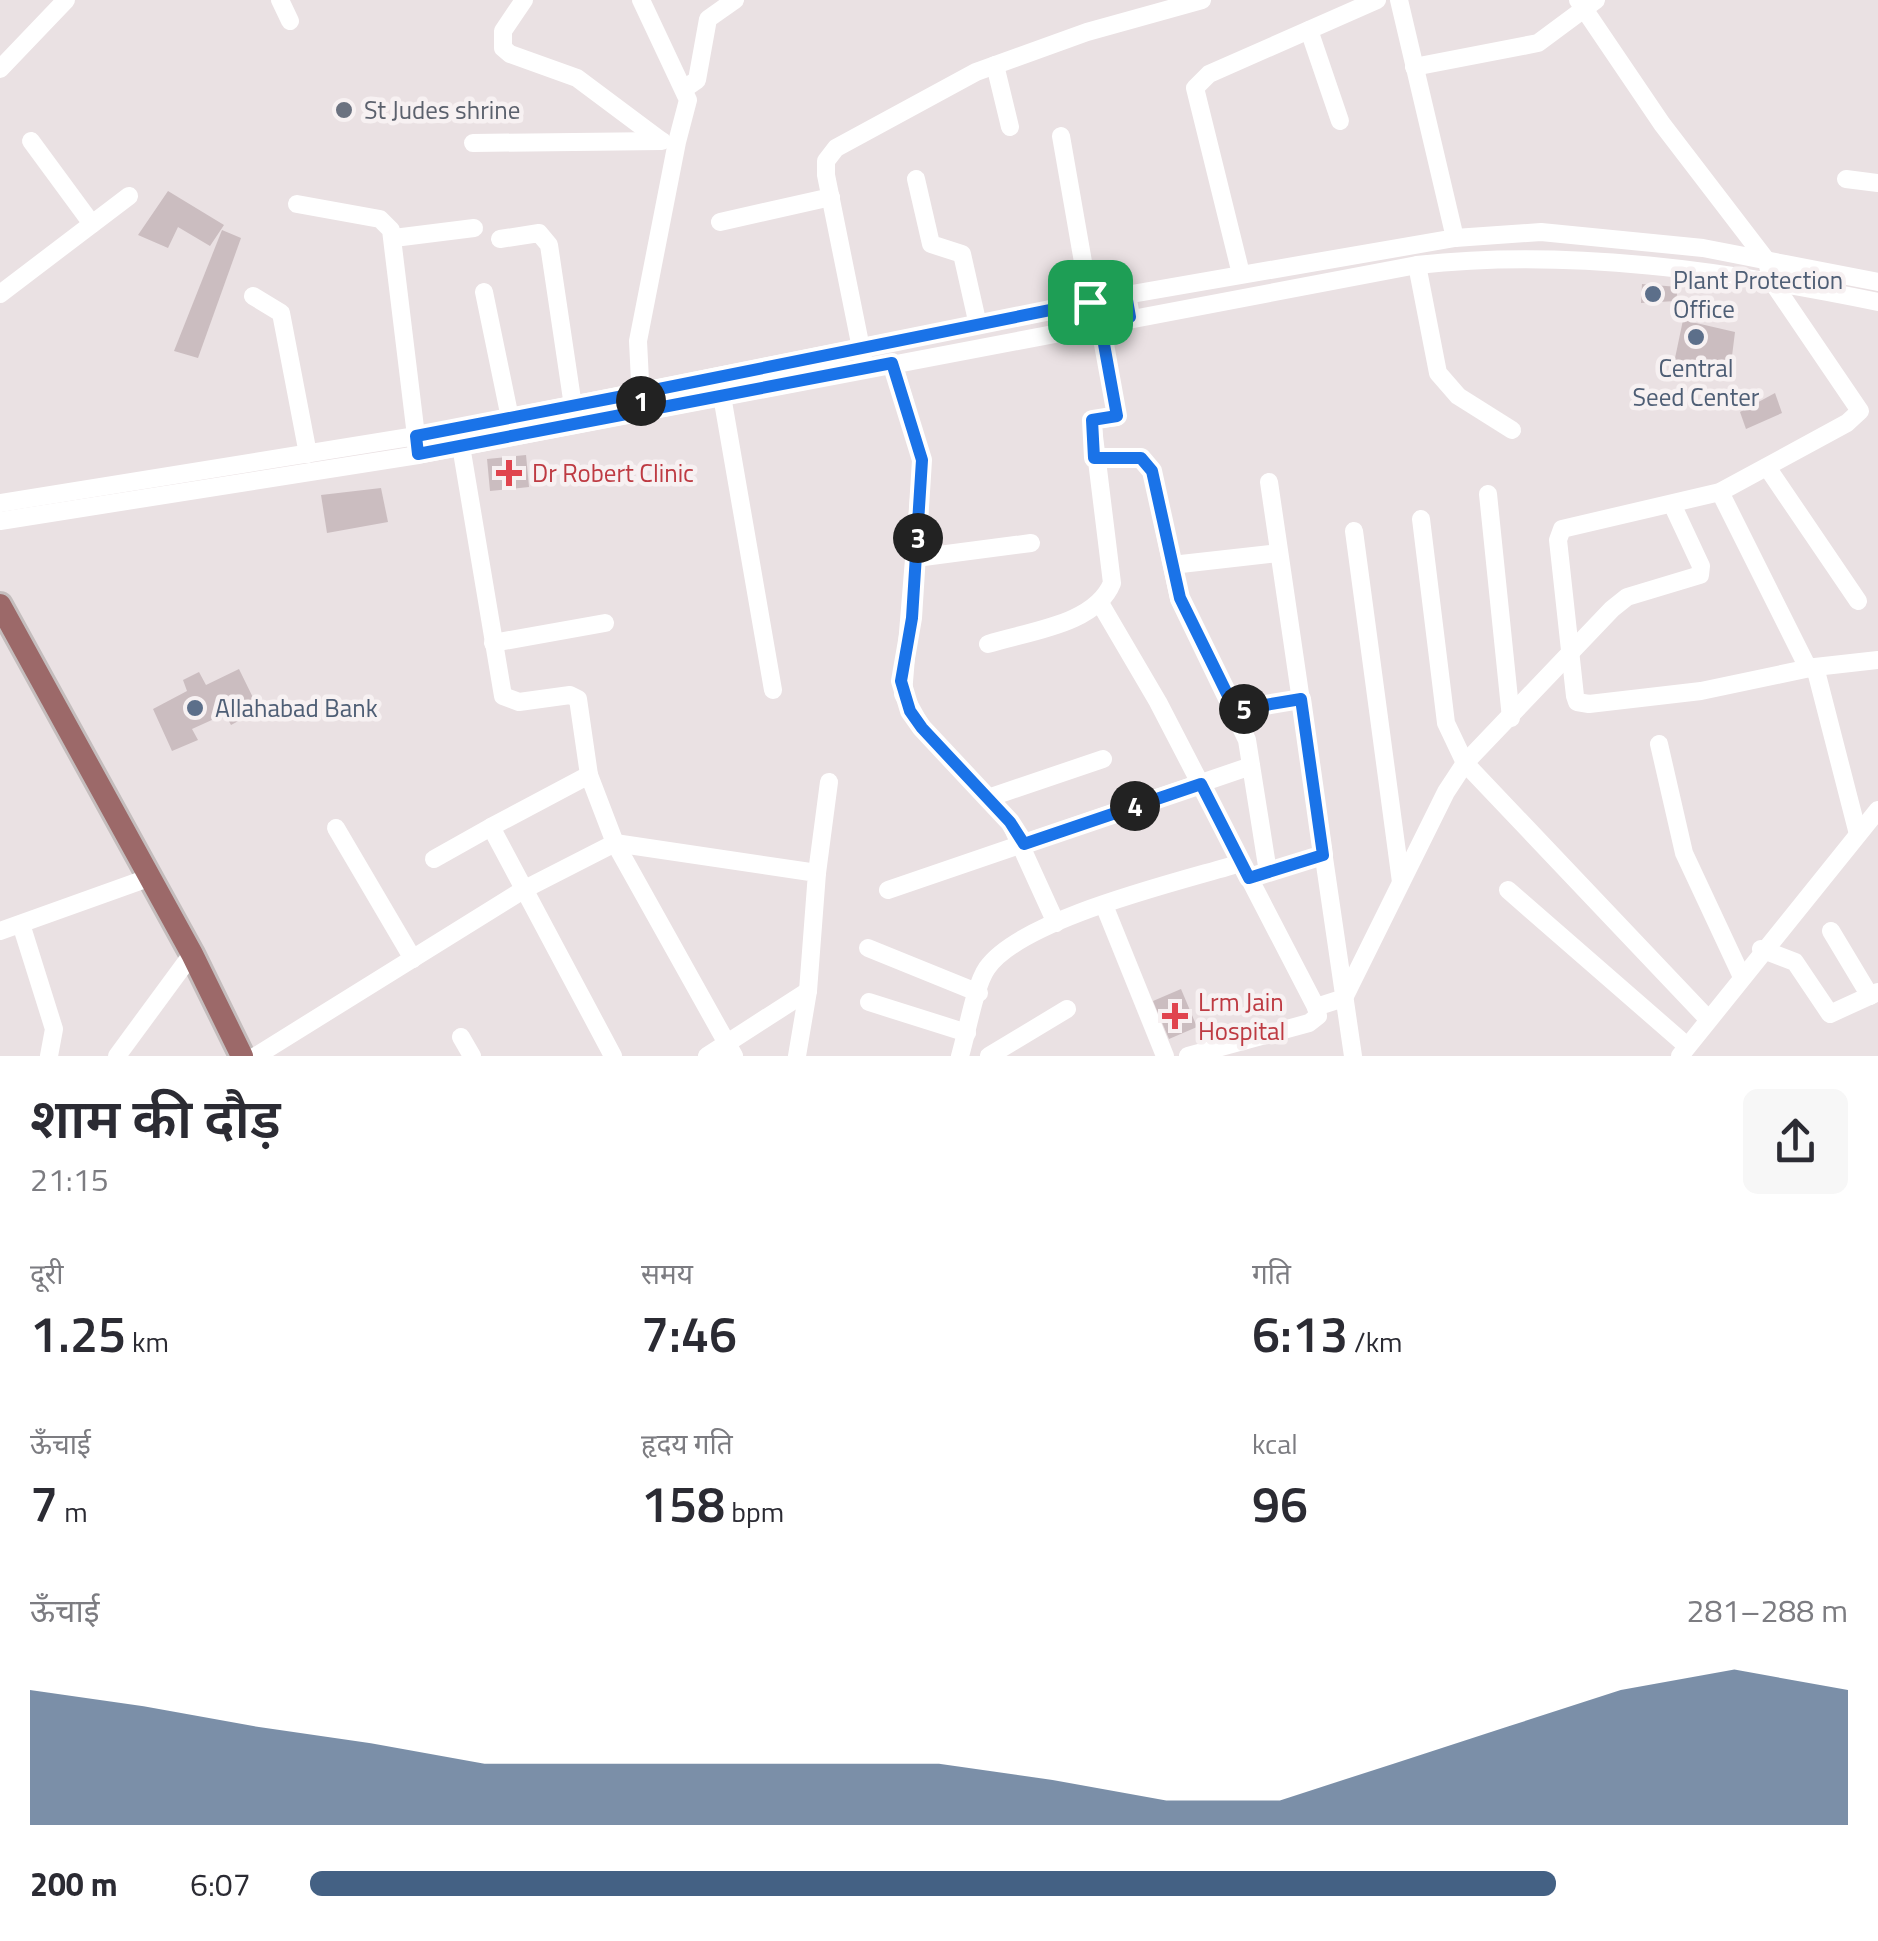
<!DOCTYPE html>
<html lang="hi">
<meta charset="utf-8">
<style>
:root{--surface:#fff;--page:#f7f7f7;--text:#2b2b33;--muted:#7c7c81;--accent:#446184}
body{margin:0;font-family:"Titillium Web","Noto Sans Devanagari",sans-serif;background:var(--page);color:var(--text);height:100vh;display:flex;flex-direction:column;font-size:38px;white-space:nowrap}
*{box-sizing:border-box;margin:0}
p{font-size:32px;color:var(--muted)}
.icon{flex:none;width:55px;height:55px;fill:none;stroke:currentColor;stroke-width:2;stroke-linecap:round;stroke-linejoin:round}
.map{position:relative;height:1056px;overflow:hidden}
.sheet{display:flex;flex-direction:column;background:var(--surface);flex:1}
.sheet>*{flex:none}
.pin{position:absolute;display:grid;place-items:center;width:85px;height:85px;color:#fff;margin:-42px;border-radius:20px;box-shadow:0 5px 15px #0006}
.km{position:absolute;width:50px;height:50px;margin:-25px;border-radius:50%;background:#222;color:#fff;font-size:28px;line-height:50px;text-align:center}
.round{display:grid;place-items:center;flex:none;width:105px;height:105px;border-radius:15px;background:var(--page)}
.summary{display:flex;align-items:center;justify-content:space-between;height:170px;padding:0 30px}
h1{font-size:55px;font-weight:600;line-height:75px}
.metrics{display:grid;grid-template-columns:repeat(3,1fr);gap:15px;height:170px;padding:10px 30px}
.metrics div{display:grid;align-content:center}
.metrics b{font-size:50px;font-weight:600}
.metrics small{font-size:28px;font-weight:400}
.metrics p{font-size:28px}
.chart{height:280px;padding:20px 30px}
.chart p{display:flex;justify-content:space-between}
.chart svg{width:100%;height:180px;margin-top:10px;fill:var(--accent);opacity:.7}
ul{padding:0 30px;list-style:none;font-size:32px}
li{display:grid;grid-template-columns:160px 120px 1fr;align-items:center;height:75px}
li i{height:25px;border-radius:12px;background:var(--accent)}
.map>svg:first-child{display:block}
.building{fill:#cbbdc0}
.lines{fill:none;stroke-linecap:round;stroke-linejoin:round}
.major-casing{stroke:#c4bdbd;stroke-width:28}
.minor{stroke:#fff;stroke-width:18}
.major{stroke:#9c6969;stroke-width:22}
.route-casing{stroke:#fff;stroke-width:20}
.route{stroke:#1a73e8;stroke-width:12}
.worship-dot{fill:#6b7280;stroke:#f7f1f2;stroke-width:4}
.service-dot{fill:#5c6f8a;stroke:#f7f1f2;stroke-width:4}
.health-dot{fill:#e0444e;stroke:#f7f1f2;stroke-width:4}
.labels{text-anchor:middle;stroke-width:9;stroke-linejoin:round;paint-order:stroke}
.worship-label{font-size:25px;fill:#5b616d;stroke:#f7f1f2;text-anchor:start}
.service-label{font-size:25px;fill:#4e5e75;stroke:#f7f1f2;text-anchor:start}
.health-label{font-size:25px;fill:#be3a42;stroke:#f7f1f2;text-anchor:start}
</style>
<div class="map">
<svg width="1878" height="1056" viewBox="0 0 1878 1056">
<rect width="100%" height="100%" fill="#eae1e3"/>
<!-- building -->
<g class="building">
<polygon points="168,191 224,225 210,246 178,227 168,248 138,235"/>
<polygon points="222,230 241,238 198,358 174,351"/>
<polygon points="1642,284 1678,287 1676,301 1641,303"/>
<polygon points="1683,320 1735,332 1731,364 1674,363"/>
<polygon points="1775,393 1782,413 1746,429 1740,412"/>
<polygon points="526,455 529,487 490,491 487,459"/>
<polygon points="381,488 388,522 327,533 321,495"/>
<polygon points="239,669 259,710 231,725 225,714 192,729 198,740 172,751 153,709 187,691 183,680 199,672 206,685"/>
<polygon points="1181,989 1197,1027 1169,1039 1153,1001"/>
</g>
<g class="lines">
<!-- major casing -->
<g class="major-casing">
<polyline id="major" points="0,605 192,954 242,1056"/>
</g>
<!-- minor -->
<g class="minor">
<polyline points="280,0 290,21"/>
<polyline points="524,0 503,31 503,48 510,54 577,78 660,140"/>
<polyline points="1399,0 1455,238"/>
<polyline points="1578,0 1662,124 1767,261 1771,280 1860,411 1847,423 1720,492 1562,529 1558,540 1575,696 1577,702 1589,704 1701,691 1815,667 1858,834"/>
<polyline points="1309,30 1340,121"/>
<polyline points="995,65 1010,127"/>
<polyline points="1414,67 1538,43 1596,0"/>
<polyline points="0,69 66,0"/>
<polyline points="684,89 697,80 708,19 735,0"/>
<polyline points="1061,136 1090,302"/>
<polyline points="31,141 92,224"/>
<polyline points="473,143 662,141"/>
<polyline points="916,179 931,244 962,254 978,325"/>
<polyline points="1846,179 1878,183"/>
<polyline points="297,204 380,219 391,230 417,444"/>
<polyline points="720,222 831,197"/>
<polyline points="394,238 474,228"/>
<polyline points="500,239 539,233 549,245 573,406"/>
<polyline points="1417,265 1438,373 1458,396 1512,430"/>
<polyline points="1241,274 1195,88 1209,74 1377,0"/>
<polyline points="484,292 510,418"/>
<polyline points="0,294 129,196"/>
<polyline points="253,296 281,313 308,454"/>
<polyline points="863,358 826,175 826,161 836,148 976,72 1087,32 1202,0"/>
<polyline points="893,363 922,461 903,694 922,728 1010,822 1056,923"/>
<polyline points="722,396 773,690"/>
<polyline points="641,401 638,341 677,142 688,100 641,0"/>
<polyline points="461,446 503,696 519,702 570,695 578,699 589,775"/>
<polyline points="1094,459 1141,458 1152,471 1179,599 1247,740 1268,872"/>
<polyline points="1767,467 1858,601"/>
<polyline points="1269,482 1353,1056"/>
<polyline points="1720,492 1808,668"/>
<polyline points="1488,494 1511,718"/>
<polyline points="0,503 416,436 1126,295 1455,238 1541,232 1703,248 1878,282"/>
<polyline points="1421,519 1446,723 1465,763 1708,1019"/>
<path d="M0,521L418,455L1417,265C1571,248 1727,271 1878,302"/>
<polyline points="1354,531 1401,882"/>
<polyline points="916,558 1031,543"/>
<polyline points="1172,565 1279,553"/>
<polyline points="1100,603 1158,702 1316,1007 1344,998 1446,792 1465,763 1612,609 1627,597 1700,575 1701,566 1672,504"/>
<polyline points="493,643 605,623"/>
<path d="M988,644C1028,631 1095,625 1112,583L1092,420L1117,417L1100,322"/>
<polyline points="1815,667 1878,660"/>
<polyline points="1235,710 1301,699"/>
<polyline points="1659,744 1684,853 1741,975"/>
<polyline points="988,798 1103,759"/>
<polyline points="336,828 413,959"/>
<polyline points="434,859 491,827"/>
<polyline points="817,873 829,782"/>
<polyline points="1257,875 1323,855"/>
<polyline points="888,890 1251,766"/>
<polyline points="1508,890 1687,1046"/>
<polyline points="1104,905 1165,1056"/>
<polyline points="21,924 54,1029 49,1056"/>
<polyline points="0,931 151,877"/>
<polyline points="1831,931 1870,996"/>
<polyline points="868,948 979,993"/>
<polyline points="1761,949 1795,962 1830,1014 1878,992"/>
<polyline points="869,1002 967,1033"/>
<polyline points="461,1037 472,1056"/>
<polyline points="117,1056 192,954"/>
<polyline points="256,1056 523,890 615,843 817,873 808,991 797,1056"/>
<polyline points="613,1056 491,827 589,775 615,843 734,1056"/>
<polyline points="707,1056 808,991"/>
<path d="M960,1056C967,1033 975,985 987,968C1022,918 1182,881 1241,863"/>
<polyline points="989,1056 1067,1009"/>
<polyline points="1188,1056 1309,1023 1318,1016 1316,1007"/>
<polyline points="1680,1056 1878,810"/>
</g>
<!-- major -->
<use href="#major" class="major"/>
</g>
<g class="lines">
<!-- route casing -->
<g class="route-casing">
<polyline id="route" points="1090,302 639,393 642,411 418,454 416,436 639,393 642,411 892,363 922,460 912,618 901,681 910,711 922,728 1010,822 1024,844 1201,784 1249,878 1323,855 1301,699 1235,710 1180,598 1152,471 1141,458 1094,458 1092,420 1117,416 1100,322 1130,317 1126,294 1090,302"/>
</g>
<!-- route -->
<use href="#route" class="route"/>
</g>
<!-- markers -->
<circle class="worship-dot" cx="344" cy="110" r="10"/>
<g class="service-dot">
<circle cx="1653" cy="294" r="10"/>
<circle cx="1696" cy="337" r="10"/>
<circle cx="195" cy="708" r="10"/>
</g>
<g class="health-dot">
<path d="M504 458h10v10h10v10h-10v10h-10v-10h-10v-10h10z"/>
<path d="M1170 1001h10v10h10v10h-10v10h-10v-10h-10v-10h10z"/>
</g>
<g class="labels">
<!-- worship labels -->
<g class="worship-label">
<text x="364" y="119">St Judes shrine</text>
</g>
<!-- service labels -->
<g class="service-label">
<text x="1673" y="289">Plant Protection<tspan x="1673" dy="29">Office</tspan></text>
<text x="1696" y="377" text-anchor="middle">Central<tspan x="1696" dy="29">Seed Center</tspan></text>
<text x="215" y="717">Allahabad Bank</text>
</g>
<!-- health labels -->
<g class="health-label">
<text x="532" y="482">Dr Robert Clinic</text>
<text x="1198" y="1011">Lrm Jain<tspan x="1198" dy="29">Hospital</tspan></text>
</g>
</g>
</svg>
<div class="pin" style="left:1090px;top:302px;background:#1e9e55"><svg class="icon" aria-label="arrive" viewBox="0 0 24 24"><path d="M6 21V4h12l-3 4 3 4H6"/></svg></div>
<b class="km" style="left:641px;top:401px">1</b>
<b class="km" style="left:918px;top:538px">3</b>
<b class="km" style="left:1135px;top:806px">4</b>
<b class="km" style="left:1244px;top:709px">5</b>
</div>
<section class="sheet">
<div class="summary"><div><h1>शाम की दौड़</h1><p>21:15</p></div><a class="round"><svg class="icon" aria-label="share" viewBox="0 0 24 24"><path d="M12 15V3M7 8l5-5 5 5M5 13v7h14v-7"/></svg></a></div>
<div class="metrics">
<div><p>दूरी</p><b>1.25<small> km</small></b></div>
<div><p>समय</p><b>7:46</b></div>
<div><p>गति</p><b>6:13<small> /km</small></b></div>
</div>
<div class="metrics">
<div><p>ऊँचाई</p><b>7<small> m</small></b></div>
<div><p>हृदय गति</p><b>158<small> bpm</small></b></div>
<div><p>kcal</p><b>96</b></div>
</div>
<div class="chart"><p><span>ऊँचाई</span>281–288 m</p>
<svg viewBox="0 0 160 44" preserveAspectRatio="none"><path d="M0 44V11L10 15L20 20L30 24L40 29L50 29L60 29L70 29L80 29L90 33L100 38L110 38L120 29L130 20L140 11L150 6L160 11V44z"/></svg>
</div>
<ul>
<li><b>200 m</b>6:07<i style="width:81%"></i></li>
</ul>
</section>
